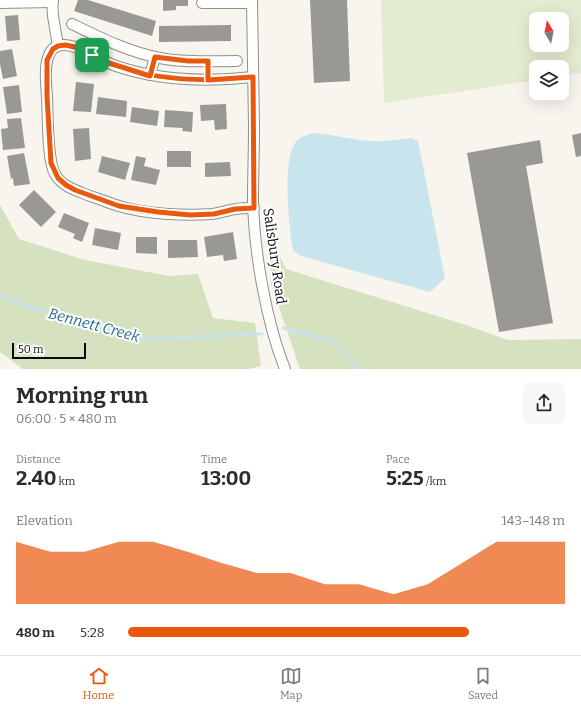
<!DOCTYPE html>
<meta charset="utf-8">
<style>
:root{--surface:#fff;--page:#f7f7f7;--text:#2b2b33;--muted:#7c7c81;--line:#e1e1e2;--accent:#ea580c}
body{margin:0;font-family:Bitter,serif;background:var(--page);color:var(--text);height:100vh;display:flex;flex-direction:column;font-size:15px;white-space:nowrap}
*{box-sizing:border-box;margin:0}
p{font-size:13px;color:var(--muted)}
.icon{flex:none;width:22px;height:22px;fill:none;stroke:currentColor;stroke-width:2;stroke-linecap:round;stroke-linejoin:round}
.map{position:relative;height:369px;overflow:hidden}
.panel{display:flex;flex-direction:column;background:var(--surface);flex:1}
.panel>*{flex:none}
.needle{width:26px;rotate:350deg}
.controls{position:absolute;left:529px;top:12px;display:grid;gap:8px}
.controls a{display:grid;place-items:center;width:40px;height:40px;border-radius:8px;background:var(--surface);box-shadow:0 4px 16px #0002;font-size:20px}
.scale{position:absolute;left:12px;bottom:10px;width:74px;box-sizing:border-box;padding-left:4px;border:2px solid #0a0a0a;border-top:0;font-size:11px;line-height:14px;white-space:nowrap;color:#0a0a0a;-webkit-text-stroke:3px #fff;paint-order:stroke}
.pin{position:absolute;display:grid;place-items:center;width:34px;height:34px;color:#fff;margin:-17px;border-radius:8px;box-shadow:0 2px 6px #0006}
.round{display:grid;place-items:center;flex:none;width:42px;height:42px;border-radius:8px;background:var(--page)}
.summary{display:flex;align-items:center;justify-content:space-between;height:68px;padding:0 16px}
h1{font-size:22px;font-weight:700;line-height:30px}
.stats{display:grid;grid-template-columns:repeat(3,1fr);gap:6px;height:68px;padding:4px 16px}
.stats div{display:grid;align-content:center}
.stats b{font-size:20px;font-weight:700}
.stats small{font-size:11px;font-weight:400}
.stats p{font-size:11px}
.chart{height:112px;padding:8px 16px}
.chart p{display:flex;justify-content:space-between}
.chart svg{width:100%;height:72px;margin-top:4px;fill:var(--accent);opacity:.7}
ul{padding:0 16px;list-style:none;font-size:13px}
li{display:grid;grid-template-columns:64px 48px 1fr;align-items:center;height:30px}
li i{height:10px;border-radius:5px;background:var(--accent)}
.menu{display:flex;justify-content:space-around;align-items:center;height:56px;border-top:1px solid var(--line);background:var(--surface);font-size:11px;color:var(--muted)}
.menu a{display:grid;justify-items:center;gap:2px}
.menu .current{color:var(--accent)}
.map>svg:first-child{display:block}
.green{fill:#e3ebd0;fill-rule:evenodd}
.forest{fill:#d5e1bf}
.water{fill:#c8e5ee}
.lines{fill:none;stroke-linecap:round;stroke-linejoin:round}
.stream{stroke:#c8e5ee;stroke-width:3}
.building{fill:#9a9894}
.minor-casing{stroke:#91908d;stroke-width:12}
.minor{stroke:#fefefc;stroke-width:10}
.cycleway-casing{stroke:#fff;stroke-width:8}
.cycleway{stroke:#e8590c;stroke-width:5}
.route-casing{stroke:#fff;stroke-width:8}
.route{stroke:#ea580c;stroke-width:5}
.labels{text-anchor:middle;stroke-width:4;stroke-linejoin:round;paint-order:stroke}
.street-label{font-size:14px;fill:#0a0a0a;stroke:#fff}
.water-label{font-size:15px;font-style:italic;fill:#23698c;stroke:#fff}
</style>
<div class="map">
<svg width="581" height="369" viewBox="0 0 581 369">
<rect width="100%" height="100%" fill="#f8f5ee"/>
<!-- green -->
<path class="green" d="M381,0H581V73L562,76V67H536V80L384,103ZM536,19H562V45H536Z"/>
<!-- forest -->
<g class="forest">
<polygon points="0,205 19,239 85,260 169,276 198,274 213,318 255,323 261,366 248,369 23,369 0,352"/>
<polygon points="270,236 286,269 466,325 508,340 581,339 581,369 300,369 271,284"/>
</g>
<!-- water -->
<path class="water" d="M313,133C334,134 354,141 375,141C387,142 400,139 412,138L418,141L445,278L430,292L301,256L293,250C289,227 282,163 295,143C298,137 307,135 313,133Z"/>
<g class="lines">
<!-- stream -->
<g class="stream">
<polyline points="0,295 20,304 145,339 262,334"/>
<polyline points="283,328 333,341 360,369"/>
</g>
</g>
<!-- building -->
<g class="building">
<polygon points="78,0 88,0 156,21 152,36 74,11"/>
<polygon points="163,0 188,0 188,6 176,6 176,10 163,11"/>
<polygon points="310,0 347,0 350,81 314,83"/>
<polygon points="18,15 20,40 7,41 5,16"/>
<polygon points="231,25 231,41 159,42 159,26"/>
<polygon points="12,49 17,76 3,79 0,64 0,51"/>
<polygon points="76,82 94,84 91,112 73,111"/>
<polygon points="19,85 22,112 7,114 3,87"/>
<polygon points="98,97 127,101 126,117 96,114"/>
<polygon points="226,104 227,129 215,130 214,120 201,121 200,105"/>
<polygon points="132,107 159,111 157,126 130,122"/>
<polygon points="165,110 193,112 192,132 182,131 183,128 164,127"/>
<polygon points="21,118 25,148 3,150 1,129 8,128 7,119"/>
<polygon points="89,128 91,159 75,161 73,129"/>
<polygon points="581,133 581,156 576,157 572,135"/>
<polygon points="540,140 543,163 526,166 553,323 499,332 467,153"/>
<rect x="167" y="151" width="24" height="16"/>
<polygon points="24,153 30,184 14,186 13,178 11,179 7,156"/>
<polygon points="102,156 130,163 125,180 98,172"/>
<polygon points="136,156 146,158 144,166 160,170 156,185 131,180"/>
<polygon points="230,162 231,176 205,177 205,163"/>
<polygon points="34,190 56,212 41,227 19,205"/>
<polygon points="64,213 89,223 82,242 73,238 75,234 58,227"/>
<polygon points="95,228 121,233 118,250 92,245"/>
<polygon points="233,232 237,259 224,261 223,255 207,257 204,237"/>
<polygon points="136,237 157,237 157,254 136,253"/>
<polygon points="168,240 197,240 198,257 168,258"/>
</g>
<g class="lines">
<!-- minor casing -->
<g class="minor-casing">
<g id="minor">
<polyline points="52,0 53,16 58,46"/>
<path d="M252,0C253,42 253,85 254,127C254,151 253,176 253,200C254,251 266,321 285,369"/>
<polyline points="0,3 53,2"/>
<polyline points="202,3 252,3"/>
<path d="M72,24C101,38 129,52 160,58C185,63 212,61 237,61"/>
<polyline points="150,75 155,57"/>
<path d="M253,77C207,82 160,81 116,66C101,61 73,40 57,46C42,53 46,83 47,96C48,115 47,160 55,174C62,187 78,191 90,196C100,199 109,203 119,206C145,214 184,216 212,214C220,213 228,210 236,209C241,208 248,208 254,208"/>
</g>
</g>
<!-- minor -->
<use href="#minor" class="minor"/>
<!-- cycleway casing -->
<g class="cycleway-casing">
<path id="cycleway" d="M253,77C207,82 160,81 116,66C101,61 73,40 57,46C42,53 46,83 47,96C48,115 47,160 55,174C62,187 78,191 90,196C100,199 109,203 119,206C145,214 184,216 212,214C220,213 228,210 236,209C241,208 248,208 254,208"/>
</g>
<!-- cycleway -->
<use href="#cycleway" class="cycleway"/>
</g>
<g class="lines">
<!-- route casing -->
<g class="route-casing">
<polygon id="route" points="65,45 75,47 109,63 150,76 155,57 188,61 208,61 208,80 253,77 254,208 235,209 214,214 190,215 158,212 119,206 75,190 66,185 58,178 51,163 47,96 47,60 53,49 58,46"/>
</g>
<!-- route -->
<use href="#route" class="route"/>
</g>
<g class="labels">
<!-- street labels -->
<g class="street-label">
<text transform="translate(275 256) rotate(82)" y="5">Salisbury Road</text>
</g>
<!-- water labels -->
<g class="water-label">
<text transform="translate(94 325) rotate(15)" y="5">Bennett Creek</text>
</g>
</g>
</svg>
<div class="controls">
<a><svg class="needle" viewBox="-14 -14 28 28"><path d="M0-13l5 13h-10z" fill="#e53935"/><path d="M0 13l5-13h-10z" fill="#7c7c81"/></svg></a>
<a><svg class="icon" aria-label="layers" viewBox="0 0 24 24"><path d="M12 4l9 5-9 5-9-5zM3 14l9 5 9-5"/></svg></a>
</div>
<div class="scale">50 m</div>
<div class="pin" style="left:92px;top:55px;background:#1e9e55"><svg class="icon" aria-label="arrive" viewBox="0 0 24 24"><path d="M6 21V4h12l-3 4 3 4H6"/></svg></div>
</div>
<section class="panel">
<div class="summary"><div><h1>Morning run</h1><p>06:00 · 5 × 480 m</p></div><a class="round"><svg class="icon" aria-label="share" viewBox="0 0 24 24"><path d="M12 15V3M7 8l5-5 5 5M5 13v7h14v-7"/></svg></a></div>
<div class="stats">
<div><p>Distance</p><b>2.40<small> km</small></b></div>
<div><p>Time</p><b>13:00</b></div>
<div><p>Pace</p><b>5:25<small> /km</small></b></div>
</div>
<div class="chart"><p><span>Elevation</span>143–148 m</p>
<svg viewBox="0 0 160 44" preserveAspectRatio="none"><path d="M0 44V6L10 12L20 12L30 6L40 6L50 12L60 19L70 25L80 25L90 32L100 32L110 38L120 32L130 19L140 6L150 6L160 6V44z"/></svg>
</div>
<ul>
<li><b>480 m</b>5:28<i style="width:78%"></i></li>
</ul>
</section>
<nav class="menu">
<a class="current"><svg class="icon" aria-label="home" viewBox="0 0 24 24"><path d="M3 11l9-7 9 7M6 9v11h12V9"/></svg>Home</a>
<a><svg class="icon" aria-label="map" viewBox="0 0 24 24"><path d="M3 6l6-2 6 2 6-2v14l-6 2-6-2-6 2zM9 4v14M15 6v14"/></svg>Map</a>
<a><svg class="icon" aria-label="saved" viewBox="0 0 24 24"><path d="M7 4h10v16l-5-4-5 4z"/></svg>Saved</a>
</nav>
